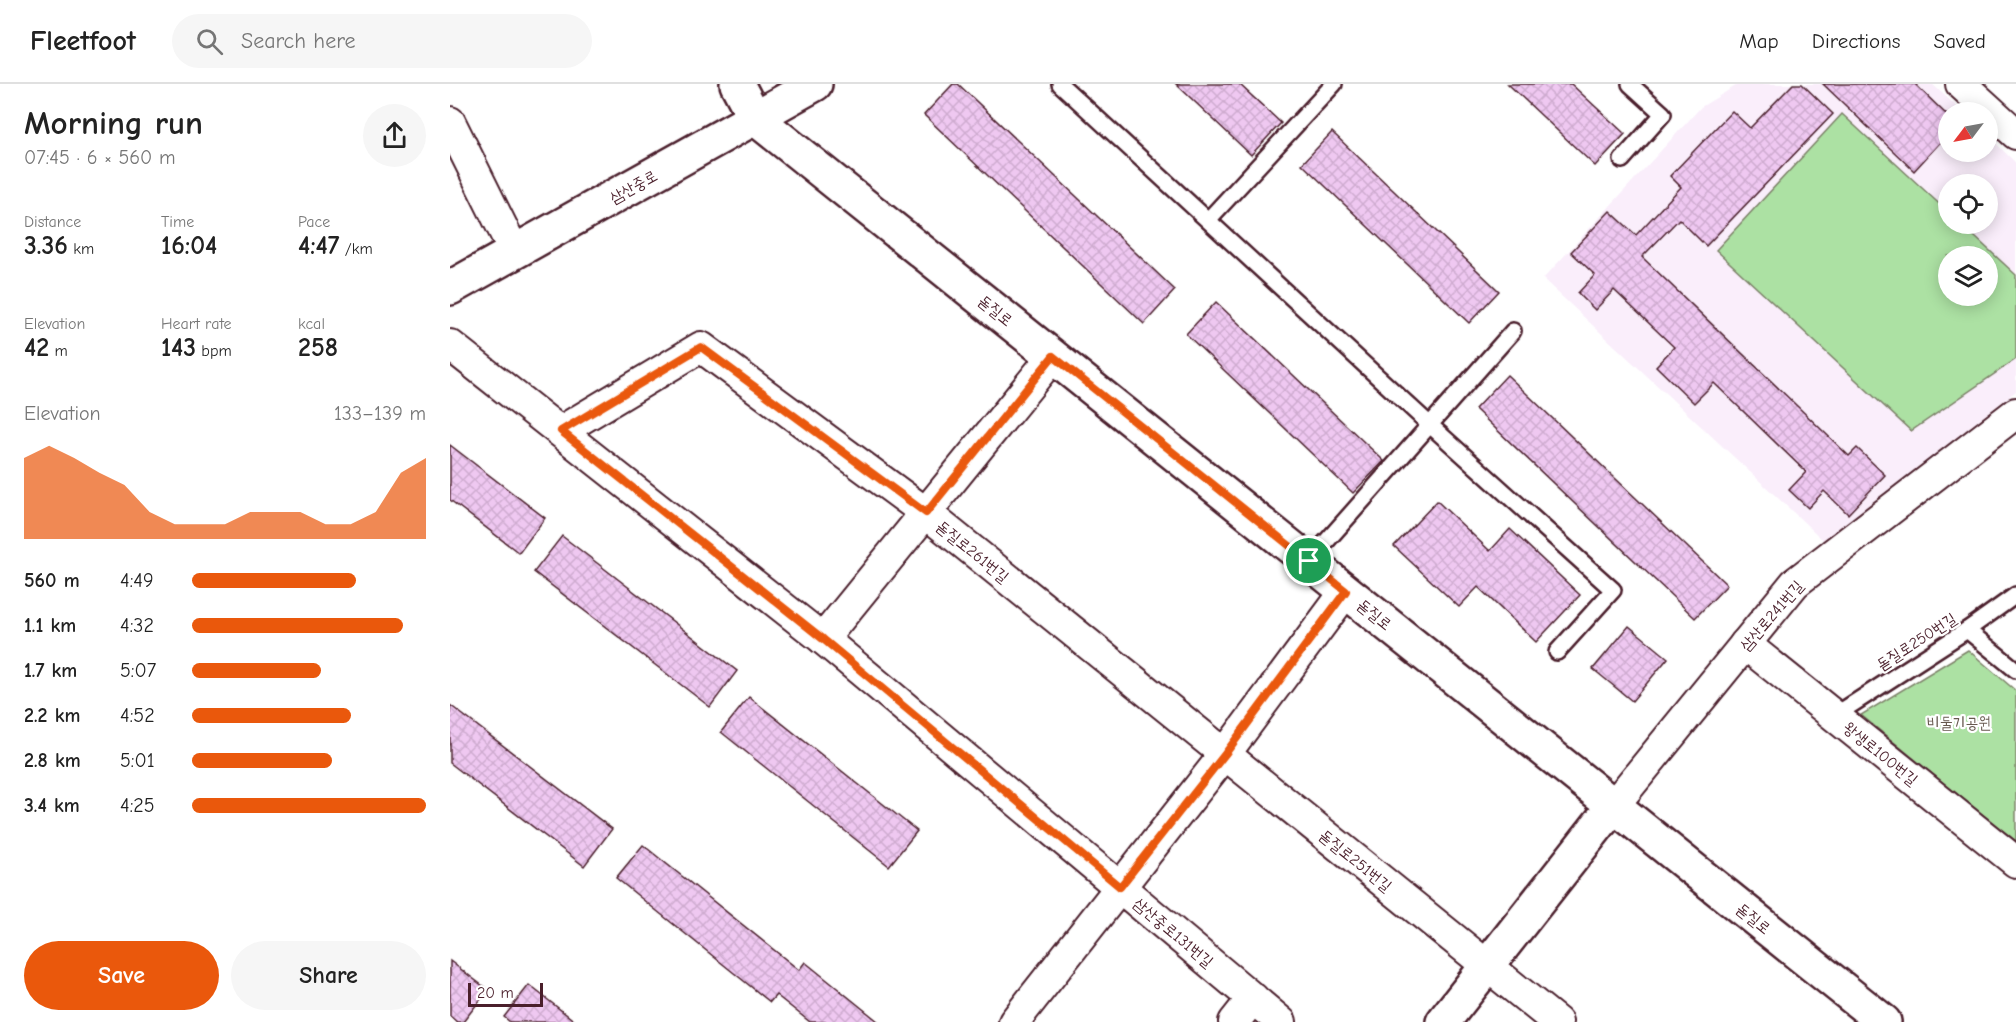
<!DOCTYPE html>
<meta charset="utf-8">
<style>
:root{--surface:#fff;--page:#f6f6f6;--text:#222;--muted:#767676;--line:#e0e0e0;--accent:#ea580c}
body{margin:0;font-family:"Comic Neue","Poor Story",sans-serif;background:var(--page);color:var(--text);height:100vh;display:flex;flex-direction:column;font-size:22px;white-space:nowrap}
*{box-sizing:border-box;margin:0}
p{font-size:20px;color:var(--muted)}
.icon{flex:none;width:33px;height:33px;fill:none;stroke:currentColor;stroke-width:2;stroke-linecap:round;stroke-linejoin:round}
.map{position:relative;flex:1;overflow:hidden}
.side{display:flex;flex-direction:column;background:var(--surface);width:450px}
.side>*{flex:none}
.needle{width:39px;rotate:238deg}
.buttons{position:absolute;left:1488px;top:18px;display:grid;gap:12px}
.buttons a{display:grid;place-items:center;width:60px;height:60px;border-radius:50%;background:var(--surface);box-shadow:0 3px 15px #0003;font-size:30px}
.scale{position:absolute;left:18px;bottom:15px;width:75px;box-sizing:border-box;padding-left:6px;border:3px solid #4a1f2b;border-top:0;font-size:16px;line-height:21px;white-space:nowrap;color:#4a1f2b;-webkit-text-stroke:4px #fff;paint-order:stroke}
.pin{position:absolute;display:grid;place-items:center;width:51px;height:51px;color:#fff;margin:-26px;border:3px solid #fff;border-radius:50%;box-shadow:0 2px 6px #0007}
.round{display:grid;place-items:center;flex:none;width:63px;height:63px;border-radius:32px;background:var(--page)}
.head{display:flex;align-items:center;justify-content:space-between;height:102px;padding:0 24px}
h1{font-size:33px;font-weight:700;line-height:45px}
.metrics{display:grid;grid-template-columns:repeat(3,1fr);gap:9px;height:102px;padding:6px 24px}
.metrics div{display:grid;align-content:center}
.metrics b{font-size:26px;font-weight:700}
.metrics small{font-size:16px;font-weight:400}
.metrics p{font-size:16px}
.chart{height:168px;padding:12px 24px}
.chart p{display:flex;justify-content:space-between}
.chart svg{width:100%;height:108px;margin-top:6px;fill:var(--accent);opacity:.7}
.cta{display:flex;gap:12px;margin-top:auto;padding:12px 24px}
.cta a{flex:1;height:69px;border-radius:36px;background:var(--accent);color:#fff;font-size:24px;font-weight:700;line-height:69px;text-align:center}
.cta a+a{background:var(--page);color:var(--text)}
ul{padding:0 24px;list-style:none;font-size:20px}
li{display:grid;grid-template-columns:96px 72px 1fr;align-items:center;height:45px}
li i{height:15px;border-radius:8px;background:var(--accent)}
header{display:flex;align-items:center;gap:36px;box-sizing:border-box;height:84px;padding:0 30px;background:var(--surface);border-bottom:2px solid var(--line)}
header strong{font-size:28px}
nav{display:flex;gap:33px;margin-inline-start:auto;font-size:21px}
.search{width:420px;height:54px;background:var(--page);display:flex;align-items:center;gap:15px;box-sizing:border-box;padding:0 21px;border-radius:33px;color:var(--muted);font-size:22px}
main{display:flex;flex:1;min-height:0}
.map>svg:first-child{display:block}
.built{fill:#faeefb;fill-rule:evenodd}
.green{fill:#ace1a3;stroke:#7b8067;stroke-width:1.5;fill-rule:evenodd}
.building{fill:url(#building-cross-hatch);stroke:#4a1f2b;stroke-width:1.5}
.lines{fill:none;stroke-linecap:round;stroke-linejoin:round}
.service-casing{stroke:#4a1f2b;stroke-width:20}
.minor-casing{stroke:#4a1f2b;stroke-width:34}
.tertiary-casing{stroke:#4a1f2b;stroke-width:38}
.secondary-casing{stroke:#4a1f2b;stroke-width:38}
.service{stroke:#fff;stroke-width:15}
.minor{stroke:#fff;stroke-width:30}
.tertiary{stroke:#fff;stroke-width:33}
.secondary{stroke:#fff;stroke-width:33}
.route-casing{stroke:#fff;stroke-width:12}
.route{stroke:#ea580c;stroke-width:8}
.labels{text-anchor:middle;stroke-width:4.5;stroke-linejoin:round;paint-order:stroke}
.street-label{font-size:16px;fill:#4a1f2b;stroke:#fff}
.park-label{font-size:16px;fill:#67594f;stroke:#fff}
</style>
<header>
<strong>Fleetfoot</strong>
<div class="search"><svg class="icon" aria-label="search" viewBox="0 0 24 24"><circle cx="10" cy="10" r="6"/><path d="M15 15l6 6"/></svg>Search here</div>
<nav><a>Map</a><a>Directions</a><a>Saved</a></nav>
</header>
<main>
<section class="side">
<div class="head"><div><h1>Morning run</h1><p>07:45 · 6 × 560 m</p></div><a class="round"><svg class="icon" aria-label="share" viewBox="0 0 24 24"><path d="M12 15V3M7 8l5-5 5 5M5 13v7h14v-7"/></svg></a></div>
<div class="metrics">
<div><p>Distance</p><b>3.36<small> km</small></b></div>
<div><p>Time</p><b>16:04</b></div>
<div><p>Pace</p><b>4:47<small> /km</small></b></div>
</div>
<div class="metrics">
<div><p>Elevation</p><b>42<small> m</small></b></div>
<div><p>Heart rate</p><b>143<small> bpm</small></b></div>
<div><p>kcal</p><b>258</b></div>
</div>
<div class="chart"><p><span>Elevation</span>133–139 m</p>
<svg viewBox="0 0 160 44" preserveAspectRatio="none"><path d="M0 44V11L10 6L20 11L30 17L40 22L50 33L60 38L70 38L80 38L90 33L100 33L110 33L120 38L130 38L140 33L150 17L160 11V44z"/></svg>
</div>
<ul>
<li><b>560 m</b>4:49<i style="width:70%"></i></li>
<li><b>1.1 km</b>4:32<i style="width:90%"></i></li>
<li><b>1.7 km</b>5:07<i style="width:55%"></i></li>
<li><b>2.2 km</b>4:52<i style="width:68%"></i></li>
<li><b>2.8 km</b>5:01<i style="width:60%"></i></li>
<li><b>3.4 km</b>4:25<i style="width:100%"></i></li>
</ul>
<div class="cta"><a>Save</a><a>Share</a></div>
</section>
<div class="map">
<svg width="1566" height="938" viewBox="0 0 1566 938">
<defs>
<pattern id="building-cross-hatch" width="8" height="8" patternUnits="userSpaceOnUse" patternTransform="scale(1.5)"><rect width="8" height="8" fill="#efc8f1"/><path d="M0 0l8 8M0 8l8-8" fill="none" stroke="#ceabcf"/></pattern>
</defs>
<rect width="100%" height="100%" fill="#fff"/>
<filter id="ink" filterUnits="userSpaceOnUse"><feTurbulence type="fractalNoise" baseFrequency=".0167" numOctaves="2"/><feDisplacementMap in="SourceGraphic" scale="12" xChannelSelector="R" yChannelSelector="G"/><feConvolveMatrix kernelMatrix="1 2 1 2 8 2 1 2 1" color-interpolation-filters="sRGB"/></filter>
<g filter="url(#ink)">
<!-- built -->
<path class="built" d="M1289,0H1482L1513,28H1498V68H1538V52L1566,79V307L1373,456L1093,195L1251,23ZM1498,100H1538V140H1498ZM1498,172H1538V212H1498Z"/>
<!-- green -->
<g class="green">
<path d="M1392,30L1498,128V140H1511L1566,191V275L1461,347L1266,166ZM1498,172H1538V212H1498Z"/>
<polygon points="1518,566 1566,607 1566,759 1411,631"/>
</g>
<!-- building -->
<g class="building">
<polygon points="503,0 508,0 725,206 694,240 474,31"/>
<polygon points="726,0 789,0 831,39 801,71"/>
<polygon points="1058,0 1121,0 1175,50 1145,82"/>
<polygon points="1343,0 1352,0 1383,30 1256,162 1229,135 1192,173 1399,372 1407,364 1435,391 1398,430 1374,407 1358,424 1339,406 1356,388 1264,299 1244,319 1206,282 1224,263 1164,206 1145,226 1128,209 1145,191 1121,168 1160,127 1186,151 1231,103 1220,92 1282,27 1300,44"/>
<polygon points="1373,0 1465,0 1498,32 1498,50 1464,87"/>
<polygon points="882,48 1049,207 1019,239 852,80"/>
<polygon points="766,218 934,377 903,409 736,250"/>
<polygon points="1057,291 1277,501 1245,534 1025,325"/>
<polygon points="0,361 95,434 69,469 0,416"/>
<polygon points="987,417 1040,467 1060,445 1130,511 1086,558 1028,503 1009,523 944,462"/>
<polygon points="112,452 287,587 260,623 84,488"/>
<polygon points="1179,542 1218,574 1182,617 1143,585"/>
<polygon points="299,613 467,747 439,782 271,648"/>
<polygon points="0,621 162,745 134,782 0,679"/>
<polygon points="193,761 349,886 355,878 429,938 360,938 326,911 320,918 166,794"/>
<polygon points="0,877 38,906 13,938 7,938 0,932"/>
<polygon points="79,901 126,938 60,938 54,933"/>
</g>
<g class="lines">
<!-- service casing -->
<g class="service-casing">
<g id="service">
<polyline points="610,0 980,341 1163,506 1107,568"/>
<polyline points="1172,76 1213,30 1180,0"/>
<polyline points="758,136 884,0"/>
<polyline points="859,477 1063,247"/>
<polyline points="1517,546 1566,586"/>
<polyline points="1384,632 1517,546 1566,511"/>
</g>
</g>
<!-- minor casing -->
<g class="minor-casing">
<g id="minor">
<polyline points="1511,0 1566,50"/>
<polyline points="0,38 64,167"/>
<polyline points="0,261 373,555 831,938"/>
<polyline points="111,347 251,263 476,429 1107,938"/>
<polyline points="373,555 603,272"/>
<polyline points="1295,560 1566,778"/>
<polyline points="1164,721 1345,499 1566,329"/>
<polyline points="564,938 775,670 896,507"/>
<polyline points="784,938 803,914"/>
</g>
</g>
<!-- tertiary casing -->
<g class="tertiary-casing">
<g id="tertiary">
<polyline points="0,204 365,0"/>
<polyline points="993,938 1164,721"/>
</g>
</g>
<!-- secondary casing -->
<g class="secondary-casing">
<polyline id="secondary" points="287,0 305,34 1434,938"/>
</g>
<!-- service -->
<use href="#service" class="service"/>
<!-- minor -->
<use href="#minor" class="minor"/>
<!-- tertiary -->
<use href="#tertiary" class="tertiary"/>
<!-- secondary -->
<use href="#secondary" class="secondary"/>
</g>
</g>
<g class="lines" filter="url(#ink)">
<!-- route casing -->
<g class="route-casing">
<polygon id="route" points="251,263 476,429 603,272 896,507 775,670 670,803 373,555 111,347"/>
</g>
<!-- route -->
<use href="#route" class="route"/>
</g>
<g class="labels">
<!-- street labels -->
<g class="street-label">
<text transform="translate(183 102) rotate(-29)" y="6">삼산중로</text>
<text transform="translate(546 226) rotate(39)" y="6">돋질로</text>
<text transform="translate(523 467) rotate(39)" y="6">돋질로261번길</text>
<text transform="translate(925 530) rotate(39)" y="6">돋질로</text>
<text transform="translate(1321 531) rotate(-49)" y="6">삼산로241번길</text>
<text transform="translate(1466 557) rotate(-33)" y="6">돋질로250번길</text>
<text transform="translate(1431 669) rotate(39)" y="6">왕생로100번길</text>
<text transform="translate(906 776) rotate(39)" y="6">돋질로251번길</text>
<text transform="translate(1304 834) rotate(39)" y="6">돋질로</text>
<text transform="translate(724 848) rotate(40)" y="6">삼산중로131번길</text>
</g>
<!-- park labels -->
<g class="park-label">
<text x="1509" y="644">비둘기공원</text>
</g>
</g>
</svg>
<div class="buttons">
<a><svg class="needle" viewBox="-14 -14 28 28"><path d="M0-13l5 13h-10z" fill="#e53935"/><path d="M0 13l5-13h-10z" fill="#767676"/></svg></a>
<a><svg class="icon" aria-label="locate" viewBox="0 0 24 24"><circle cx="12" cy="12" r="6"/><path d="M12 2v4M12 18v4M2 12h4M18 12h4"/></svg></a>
<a><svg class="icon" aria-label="layers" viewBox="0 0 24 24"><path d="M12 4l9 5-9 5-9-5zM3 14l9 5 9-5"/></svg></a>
</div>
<div class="scale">20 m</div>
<div class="pin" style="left:859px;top:477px;background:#1e9e55"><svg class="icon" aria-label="arrive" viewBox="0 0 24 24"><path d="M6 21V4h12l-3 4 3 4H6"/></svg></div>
</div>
</main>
